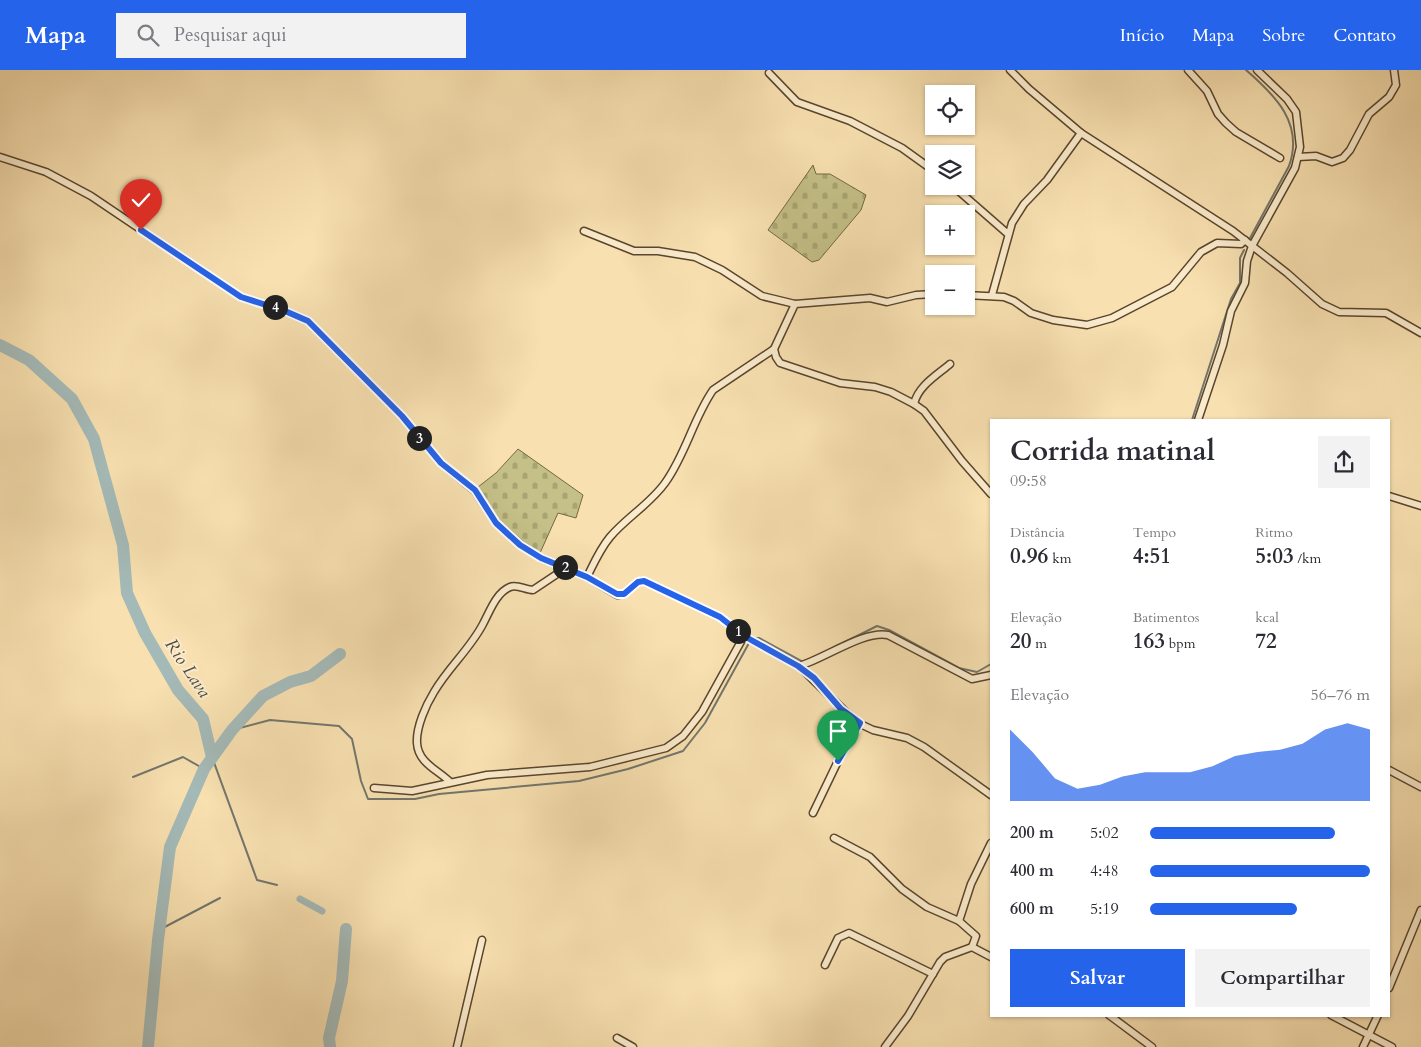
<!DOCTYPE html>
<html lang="pt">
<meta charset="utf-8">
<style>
:root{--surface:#fff;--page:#f2f2f3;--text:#2b2b33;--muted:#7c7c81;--accent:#2563eb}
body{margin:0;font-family:Cardo,serif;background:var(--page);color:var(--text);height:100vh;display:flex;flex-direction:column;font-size:19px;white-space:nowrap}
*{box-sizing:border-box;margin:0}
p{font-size:16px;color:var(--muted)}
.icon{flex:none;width:28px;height:28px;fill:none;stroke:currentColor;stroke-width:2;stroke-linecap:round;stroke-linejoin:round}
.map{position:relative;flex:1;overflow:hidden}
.details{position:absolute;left:990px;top:349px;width:400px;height:598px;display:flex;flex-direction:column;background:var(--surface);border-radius:0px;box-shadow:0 1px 4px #0004}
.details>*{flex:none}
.tools{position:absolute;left:925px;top:15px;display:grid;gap:10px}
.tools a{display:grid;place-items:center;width:50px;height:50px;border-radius:0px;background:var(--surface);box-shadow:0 1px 4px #0004;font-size:25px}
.pin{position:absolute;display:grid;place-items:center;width:42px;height:42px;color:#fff;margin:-51px -21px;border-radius:50% 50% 50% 0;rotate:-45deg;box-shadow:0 0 5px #0007}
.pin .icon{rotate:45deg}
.km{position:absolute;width:25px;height:25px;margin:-12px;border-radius:50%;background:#222;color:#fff;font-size:14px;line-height:25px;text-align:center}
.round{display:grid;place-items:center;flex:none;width:52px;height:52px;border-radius:0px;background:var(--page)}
.summary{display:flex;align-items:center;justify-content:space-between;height:85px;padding:0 20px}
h1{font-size:28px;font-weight:800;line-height:38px}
.stats{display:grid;grid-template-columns:repeat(3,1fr);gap:8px;height:85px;padding:5px 20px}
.stats div{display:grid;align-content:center}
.stats b{font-size:21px;font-weight:800}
.stats small{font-size:14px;font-weight:400}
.stats p{font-size:14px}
.chart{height:140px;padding:10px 20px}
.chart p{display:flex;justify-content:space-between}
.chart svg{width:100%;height:90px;margin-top:5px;fill:var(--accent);opacity:.7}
.cta{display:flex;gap:10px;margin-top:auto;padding:10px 20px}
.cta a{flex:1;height:58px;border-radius:0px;background:var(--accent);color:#fff;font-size:20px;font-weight:800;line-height:58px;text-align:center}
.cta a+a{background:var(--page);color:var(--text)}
ul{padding:0 20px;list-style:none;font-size:16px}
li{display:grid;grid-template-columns:80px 60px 1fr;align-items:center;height:38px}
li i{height:12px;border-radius:6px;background:var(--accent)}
header{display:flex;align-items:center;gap:30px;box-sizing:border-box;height:70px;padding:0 25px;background:var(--accent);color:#fff}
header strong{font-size:24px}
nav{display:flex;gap:28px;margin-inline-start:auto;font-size:18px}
.search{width:350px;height:45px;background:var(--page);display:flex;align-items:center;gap:12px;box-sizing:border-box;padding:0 18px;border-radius:0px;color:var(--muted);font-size:19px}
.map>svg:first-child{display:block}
.cemetery{fill:url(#cemetery-stones);stroke:#756844}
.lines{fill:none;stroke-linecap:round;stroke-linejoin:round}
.stream{stroke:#72766e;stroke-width:2}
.canal{stroke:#a4bab8;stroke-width:7}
.river{stroke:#a4bab8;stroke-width:12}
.minor-casing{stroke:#5a452c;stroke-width:9}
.minor{stroke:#faebcc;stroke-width:6}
.route-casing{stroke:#fff;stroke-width:10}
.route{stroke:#2563eb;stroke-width:6}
.labels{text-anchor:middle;stroke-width:4;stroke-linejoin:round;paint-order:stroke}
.water-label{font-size:18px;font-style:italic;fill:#524c40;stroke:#faebcc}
</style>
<header>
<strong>Mapa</strong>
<div class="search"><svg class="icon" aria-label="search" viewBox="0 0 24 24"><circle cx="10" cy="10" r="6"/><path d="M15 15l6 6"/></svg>Pesquisar aqui</div>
<nav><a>Início</a><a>Mapa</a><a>Sobre</a><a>Contato</a></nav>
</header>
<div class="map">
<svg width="1421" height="977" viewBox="0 0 1421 977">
<defs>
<pattern id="cemetery-stones" width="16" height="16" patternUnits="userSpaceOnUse" patternTransform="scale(1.25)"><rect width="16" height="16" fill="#c4c087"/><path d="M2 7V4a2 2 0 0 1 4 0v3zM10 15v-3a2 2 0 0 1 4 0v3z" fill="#a8a473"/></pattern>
</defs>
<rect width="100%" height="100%" fill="#f8e0b0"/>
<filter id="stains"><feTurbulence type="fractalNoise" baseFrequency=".004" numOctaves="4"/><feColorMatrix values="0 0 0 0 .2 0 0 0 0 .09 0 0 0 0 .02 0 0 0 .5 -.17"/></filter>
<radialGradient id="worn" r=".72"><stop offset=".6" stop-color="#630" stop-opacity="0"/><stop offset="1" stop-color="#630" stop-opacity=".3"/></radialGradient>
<!-- cemetery -->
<g class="cemetery">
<polygon points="813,95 816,104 830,104 866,125 861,140 819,190 812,192 768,160"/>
<path d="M518,379L583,425L576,448L558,443L540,483C508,466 495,448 478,417L496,403Z"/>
</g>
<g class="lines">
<!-- stream -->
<g class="stream">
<path d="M1246,0C1276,26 1304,54 1289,96L1249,170"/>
<polyline points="1192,350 1231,229 1240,213 1240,188 1244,180"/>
<polyline points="755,568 759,568 803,592"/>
<polyline points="843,573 877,556 889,560 959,598 977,602 991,594"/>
<polyline points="232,660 270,650 339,656 352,669 361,711 368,729 415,729 439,724 579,711 628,699 683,681 705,653 749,573"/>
<polyline points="212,687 257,810 277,815"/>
<polyline points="133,707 183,687 204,699"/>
<polyline points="159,860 220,828"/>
</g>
<!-- canal -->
<polyline class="canal" points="300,829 322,841"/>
<!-- river -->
<g class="river">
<polyline points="0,275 29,290 72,329 94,369 123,475 127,523 145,563 178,620 203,649 212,687"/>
<polyline points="148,977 158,870 170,777 204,699 232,660 263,626 290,612 311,606 340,584"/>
<polyline points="330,977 329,968 342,911 346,859"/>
</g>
<!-- minor casing -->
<g class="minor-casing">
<g id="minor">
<polyline points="1010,0 1029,19 1081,63 1233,161 1287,203 1322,234 1339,242 1386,243 1421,263"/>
<polyline points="1188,0 1207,21 1218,44 1226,53 1236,62 1280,88"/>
<polyline points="769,3 797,32 850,51 902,78 934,101"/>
<path d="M0,87L46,102L91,126L241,227L285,241L308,251L402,346L441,393L475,421L496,453L521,475L541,488L587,507L617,525L624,524L638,512L644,511L720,547L744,566L799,596C824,589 864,560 888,565L972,609L991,605"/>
<polyline points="1298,87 1316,86 1332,92 1343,88 1350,80 1369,44 1389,27 1396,15 1394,0"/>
<polyline points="953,116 1008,164"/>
<polyline points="584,161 634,181 658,181 695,187 722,200 762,226 795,234"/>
<polyline points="934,224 916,225 887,232 870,228 795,234 774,279 776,287 780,293 840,313 875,317 891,322 914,334 924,341 962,391 991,424"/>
<polyline points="966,225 1004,227 1014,231 1031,243 1053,250 1087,255 1112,248 1172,217 1201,182 1217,173 1241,174 1245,170"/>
<polyline points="992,225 1012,153 1024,134 1047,110 1081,63"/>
<path d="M914,334C918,316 937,305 950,294"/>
<polyline points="1198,350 1223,275 1231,241 1245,213 1247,191 1252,176 1295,98 1300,77 1296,42 1287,29 1257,0"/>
<polyline points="1389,426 1421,436"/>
<path d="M587,507C594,493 600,479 610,467C627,447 650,434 665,413C686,384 693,349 713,320L774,279"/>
<polyline points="799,596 856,652 873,660 907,668 924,677 991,725"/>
<polyline points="1389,700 1421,717"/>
<path d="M450,712C438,700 418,693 417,673C416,657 426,635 434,622C448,598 470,579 483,554C490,541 496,523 510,517C517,514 526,520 533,520L566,498"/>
<polyline points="374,718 412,721 487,705 590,697 666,678 683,666 702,642 744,566"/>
<polyline points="813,743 838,691 860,653"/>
<polyline points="834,768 870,787 902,819 927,837 959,851 976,866 972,877"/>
<polyline points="959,851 971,814 991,773"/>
<polyline points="825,895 838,868 849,863 933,904"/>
<polyline points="1389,918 1421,840"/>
<polyline points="1109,945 1152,977"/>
<polyline points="1331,945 1392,977"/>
<polyline points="617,968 633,977"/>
<polyline points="457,977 482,870"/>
<polyline points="885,977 908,946 940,892 945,887 972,877 991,887"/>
<polyline points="1363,977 1378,945"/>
</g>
</g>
<!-- minor -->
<use href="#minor" class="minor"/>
</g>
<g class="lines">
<!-- route casing -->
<g class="route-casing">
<polyline id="route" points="141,160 241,227 285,241 308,251 402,346 441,393 475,420 496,453 520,475 541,488 587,507 617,524 624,524 638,512 644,511 720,547 744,566 798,596 814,608 841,639 860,653 838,691"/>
</g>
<!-- route -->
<use href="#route" class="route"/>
</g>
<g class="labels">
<!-- water labels -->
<g class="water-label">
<text transform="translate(188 598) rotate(56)" y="6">Rio Lava</text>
</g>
</g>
<rect width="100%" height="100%" filter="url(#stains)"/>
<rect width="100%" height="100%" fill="url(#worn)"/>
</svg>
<div class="tools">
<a><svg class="icon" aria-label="locate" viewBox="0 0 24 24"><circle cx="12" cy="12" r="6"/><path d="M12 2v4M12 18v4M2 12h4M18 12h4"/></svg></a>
<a><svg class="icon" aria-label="layers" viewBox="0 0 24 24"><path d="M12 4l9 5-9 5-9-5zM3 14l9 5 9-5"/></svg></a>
<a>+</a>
<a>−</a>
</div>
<div class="pin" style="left:838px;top:691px;background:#1e9e55"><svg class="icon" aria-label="arrive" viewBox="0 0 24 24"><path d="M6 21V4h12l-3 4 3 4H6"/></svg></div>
<div class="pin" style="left:141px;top:160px;background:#d93025"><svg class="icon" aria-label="check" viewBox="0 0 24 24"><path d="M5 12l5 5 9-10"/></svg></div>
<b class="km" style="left:738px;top:561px">1</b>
<b class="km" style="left:565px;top:497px">2</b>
<b class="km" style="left:419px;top:368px">3</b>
<b class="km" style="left:275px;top:237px">4</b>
<section class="details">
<div class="summary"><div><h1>Corrida matinal</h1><p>09:58</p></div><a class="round"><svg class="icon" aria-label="share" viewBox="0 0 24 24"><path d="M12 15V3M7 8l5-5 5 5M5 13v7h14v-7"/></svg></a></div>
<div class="stats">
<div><p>Distância</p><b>0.96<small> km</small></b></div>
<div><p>Tempo</p><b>4:51</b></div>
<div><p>Ritmo</p><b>5:03<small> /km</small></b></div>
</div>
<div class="stats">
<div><p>Elevação</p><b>20<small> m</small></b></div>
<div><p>Batimentos</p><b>163<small> bpm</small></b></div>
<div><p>kcal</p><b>72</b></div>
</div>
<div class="chart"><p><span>Elevação</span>56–76 m</p>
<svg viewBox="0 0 160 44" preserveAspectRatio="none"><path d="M0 44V9L10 20L20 33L30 38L40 36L50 32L60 30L70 30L80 30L90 27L100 22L110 20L120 19L130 16L140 9L150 6L160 9V44z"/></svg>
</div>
<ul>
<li><b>200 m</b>5:02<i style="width:84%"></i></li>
<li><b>400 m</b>4:48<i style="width:100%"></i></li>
<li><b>600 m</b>5:19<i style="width:67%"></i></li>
</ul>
<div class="cta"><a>Salvar</a><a>Compartilhar</a></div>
</section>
</div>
